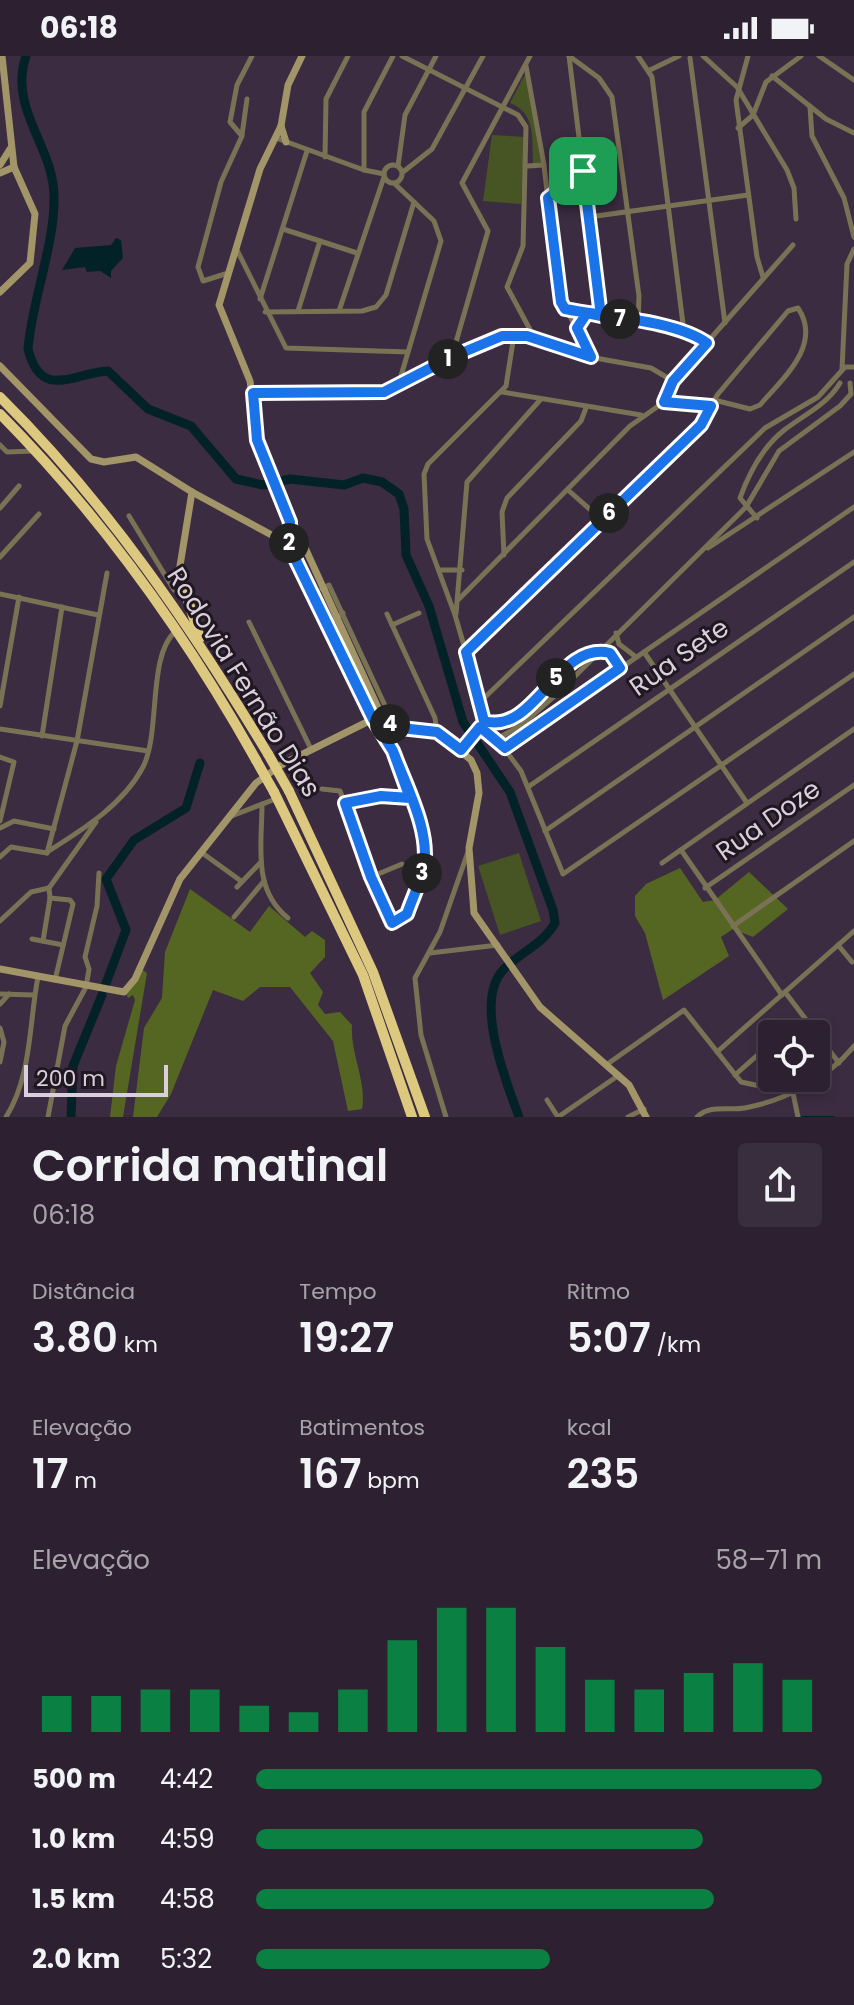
<!DOCTYPE html>
<html lang="pt">
<meta charset="utf-8">
<style>
:root{--surface:#2d2131;--page:#392e3d;--text:#f1f3f6;--muted:#a7a3ab;--line:#483e4d;--accent:#0b8043}
body{margin:0;font-family:Poppins,sans-serif;background:var(--page);color:var(--text);height:100vh;display:flex;flex-direction:column;font-size:30px;white-space:nowrap}
*{box-sizing:border-box;margin:0}
p{font-size:26px;color:var(--muted)}
.icon{flex:none;width:44px;height:44px;fill:none;stroke:currentColor;stroke-width:2;stroke-linecap:round;stroke-linejoin:round}
.map{position:relative;height:1061px;overflow:hidden}
.side{display:flex;flex-direction:column;background:var(--surface);flex:1}
.side>*{flex:none}
.fabs{position:absolute;left:758px;top:964px;display:grid;gap:16px}
.fabs a{display:grid;place-items:center;width:72px;height:72px;border-radius:8px;background:var(--surface);box-shadow:0 4px 12px #0003,0 0 0 2px var(--line);font-size:40px}
.scale{position:absolute;left:24px;bottom:20px;width:144px;box-sizing:border-box;padding-left:8px;border:4px solid #dad0dd;border-top:0;font-size:22px;line-height:28px;white-space:nowrap;color:#dad0dd;-webkit-text-stroke:6px #1f1821;paint-order:stroke}
.pin{position:absolute;display:grid;place-items:center;width:68px;height:68px;color:#fff;margin:-34px;border-radius:16px;box-shadow:0 4px 12px #0006}
.km{position:absolute;width:40px;height:40px;margin:-20px;border-radius:50%;background:#222;color:#fff;font-size:22px;line-height:40px;text-align:center}
.round{display:grid;place-items:center;flex:none;width:84px;height:84px;border-radius:8px;background:var(--page)}
.overview{display:flex;align-items:center;justify-content:space-between;height:136px;padding:0 32px}
h1{font-size:44px;font-weight:600;line-height:60px}
.metrics{display:grid;grid-template-columns:repeat(3,1fr);gap:12px;height:136px;padding:8px 32px}
.metrics div{display:grid;align-content:center}
.metrics b{font-size:40px;font-weight:600}
.metrics small{font-size:22px;font-weight:400}
.metrics p{font-size:22px}
.chart{height:224px;padding:16px 32px}
.chart p{display:flex;justify-content:space-between}
.chart svg{width:100%;height:144px;margin-top:8px;stroke:var(--accent);stroke-width:6}
ul{padding:0 32px;list-style:none;font-size:26px}
li{display:grid;grid-template-columns:128px 96px 1fr;align-items:center;height:60px}
li i{height:20px;border-radius:10px;background:var(--accent)}
.status{display:flex;justify-content:space-between;align-items:center;height:56px;padding:0 40px;background:var(--surface);direction:ltr}
.status svg{height:22px;fill:currentColor}
.map>svg:first-child{display:block}
.green{fill:#475423}
.forest{fill:#562}
.water{fill:#022227}
.lines{fill:none;stroke-linecap:round;stroke-linejoin:round}
.stream{stroke:#022227;stroke-width:2}
.river{stroke:#022227;stroke-width:9}
.street{stroke:#7a7255;stroke-width:5}
.secondary{stroke:#a29567;stroke-width:7}
.highway{stroke:#ddc87f;stroke-width:10}
.highway-bridge{stroke:#ddc87f;stroke-width:10}
.route-casing{stroke:#fff;stroke-width:16}
.route{stroke:#1a73e8;stroke-width:10}
.labels{text-anchor:middle;stroke-width:6;stroke-linejoin:round;paint-order:stroke}
.street-label{font-size:26px;fill:#dad0dd;stroke:#1f1821}
</style>
<div class="status"><b>06:18</b><svg viewBox="0 0 49 12"><path d="M0 12V9h3v3zM5 12V6h3v6zM10 12V3h3v9zM15 12V0h3v12zM26 1h20v11H26zM47 4h2v5h-2z"/></svg></div>
<div class="map">
<svg width="854" height="1061" viewBox="0 0 854 1061">
<rect width="100%" height="100%" fill="#3c2c41"/>
<!-- green -->
<g class="green">
<path d="M524,20H526L541,107H533C532,83 536,57 510,47Z"/>
<polygon points="492,79 525,81 521,148 483,145"/>
<polygon points="519,797 541,865 500,879 478,810"/>
</g>
<!-- forest -->
<g class="forest">
<polygon points="680,812 703,846 715,844 749,816 788,853 753,881 733,873 721,881 729,900 663,944 645,877 635,860 635,840 646,828"/>
<path d="M190,833L250,876L269,850L305,881L312,875L325,884V901L310,917L323,936L318,949L325,958L340,956L352,969C350,998 367,1025 362,1053L348,1055L333,985L290,931H260L243,945L213,934L171,1038L157,1061H133L144,972L162,942L165,896Z"/>
<polygon points="141,913 147,917 123,1061 110,1061 116,1010 135,944 133,939 128,942 126,937"/>
</g>
<!-- water -->
<polygon class="water" points="116,182 121,184 123,202 111,215 111,222 100,215 87,216 85,211 62,214 75,192 111,189"/>
<g class="lines">
<!-- stream -->
<polyline class="stream" points="802,1061 834,1061"/>
<!-- river -->
<g class="river">
<path d="M26,0C8,53 54,90 54,141C55,188 32,244 28,293C41,345 73,317 108,315L148,353L191,370L236,423L263,429L290,423L344,429L363,422L382,426L399,438L404,453L406,499L429,550L463,666L510,736L553,854L555,867C543,888 521,896 504,913C473,944 506,1025 519,1061"/>
<polyline points="105,930 126,874 106,823 134,784 186,752 200,707"/>
<polyline points="71,1061 73,1010 102,939"/>
</g>
<!-- street -->
<g class="street">
<polyline points="402,0 518,59 526,71 523,190 507,231 534,281"/>
<polyline points="569,0 599,22 612,41 639,240 638,267"/>
<polyline points="569,0 601,260"/>
<polyline points="638,0 652,21 684,276"/>
<polyline points="703,0 737,31 787,114 794,132 796,163"/>
<polyline points="748,0 736,44 757,201 763,221"/>
<polyline points="819,0 854,24"/>
<polyline points="690,2 725,267"/>
<polyline points="526,10 544,109 559,239 591,301"/>
<polyline points="650,14 679,0"/>
<polyline points="772,20 826,63 854,77"/>
<polyline points="810,51 812,80 844,142 854,181"/>
<polyline points="738,72 753,59 766,26 801,0"/>
<polyline points="242,79 247,43"/>
<polyline points="276,82 364,114 384,118"/>
<polyline points="325,101 326,43 348,0"/>
<circle cx="393" cy="118" r="9"/>
<polyline points="398,110 405,59 436,0"/>
<polyline points="527,110 544,109"/>
<polyline points="364,114 364,56 393,0"/>
<polyline points="403,116 432,93 483,0"/>
<polyline points="395,128 434,165 441,185 398,330"/>
<polyline points="549,142 583,115"/>
<polyline points="589,161 748,139"/>
<polyline points="283,173 357,197"/>
<polyline points="236,192 286,292 408,296"/>
<polyline points="225,218 203,225 198,211 221,126 242,80 230,66 237,29 252,0"/>
<polyline points="260,243 307,95"/>
<polyline points="566,254 684,276 707,287"/>
<polyline points="298,255 320,185"/>
<polyline points="339,255 384,121"/>
<polyline points="265,256 362,255 376,251 386,239 414,146"/>
<polyline points="452,300 488,175 462,127 530,0"/>
<polyline points="842,313 847,208 854,193"/>
<polyline points="502,336 641,359"/>
<polyline points="253,337 384,336 477,290 514,279 535,282 573,298 651,312 673,325"/>
<polyline points="664,346 711,350"/>
<polyline points="0,389 7,396 34,395"/>
<polyline points="568,434 602,464"/>
<polyline points="0,452 19,430"/>
<polyline points="129,460 174,534"/>
<path d="M757,462L740,442C749,417 762,392 783,375C803,359 826,350 840,327"/>
<polyline points="708,492 854,396"/>
<polyline points="504,499 502,456 507,442 581,365 586,352"/>
<polyline points="0,501 39,458"/>
<polyline points="439,514 462,514"/>
<polyline points="322,533 329,529 394,669"/>
<polyline points="0,538 98,559"/>
<polyline points="459,543 630,370 664,346 673,325 793,189"/>
<polyline points="387,558 435,662 437,676"/>
<polyline points="456,558 467,426 541,343"/>
<polyline points="249,566 311,693"/>
<polyline points="327,569 343,557"/>
<polyline points="392,569 419,557"/>
<polyline points="616,577 619,588 636,601"/>
<path d="M466,596L701,369C708,359 711,348 718,338L788,255L798,252C823,289 782,323 760,349L750,353L714,344"/>
<polyline points="644,596 747,747"/>
<polyline points="481,645 765,372 818,341 845,311 854,311"/>
<polyline points="0,650 19,541"/>
<path d="M484,665C535,679 558,583 610,597L620,612"/>
<polyline points="480,671 497,683 521,715 563,818 854,618"/>
<polyline points="0,673 148,695"/>
<polyline points="42,680 62,551"/>
<polyline points="497,683 523,668 558,637 746,451 779,395 840,350 851,338 850,327"/>
<polyline points="505,692 854,451"/>
<polyline points="461,694 481,670 484,658 455,559 427,483 424,418 428,408 506,330 514,279"/>
<polyline points="0,701 14,706 0,765"/>
<polyline points="528,731 854,506"/>
<polyline points="322,733 340,735 390,865 403,861 424,811 421,774 395,700 374,663"/>
<polyline points="345,747 381,740 410,742"/>
<path d="M262,748C262,789 252,833 288,862"/>
<polyline points="229,761 278,742"/>
<polyline points="0,772 14,765 54,773"/>
<polyline points="545,775 854,561"/>
<polyline points="681,794 782,939"/>
<path d="M47,796C82,774 123,749 143,711C161,676 147,599 176,575"/>
<polyline points="201,796 241,825"/>
<polyline points="47,797 77,685 107,517"/>
<polyline points="0,801 11,791 47,797"/>
<polyline points="662,807 854,673"/>
<polyline points="371,821 402,808"/>
<polyline points="237,831 261,806"/>
<polyline points="49,832 50,842 70,844 73,848 55,924"/>
<polyline points="49,832 96,766"/>
<polyline points="705,832 854,729"/>
<polyline points="234,861 264,825"/>
<polyline points="0,865 31,836 49,832"/>
<polyline points="733,870 854,785"/>
<polyline points="32,883 63,889"/>
<polyline points="43,885 50,842"/>
<polyline points="838,889 852,906"/>
<polyline points="430,897 498,889"/>
<polyline points="785,936 839,1007"/>
<polyline points="0,938 34,939"/>
<polyline points="0,948 9,938"/>
<polyline points="0,972 4,986 0,1006"/>
<polyline points="717,996 854,875"/>
<polyline points="606,1009 684,954 741,1026 793,1037 798,1061"/>
<polyline points="735,1019 769,989"/>
<polyline points="547,1044 558,1061"/>
<path d="M6,1061C32,1020 29,966 38,921"/>
<polyline points="48,1061 65,970 86,931 89,913 85,901 97,850 99,817"/>
<polyline points="446,1061 421,979 415,922 440,876 469,793"/>
<polyline points="558,1061 619,1019"/>
<polyline points="628,1061 644,1053"/>
<path d="M697,1061C710,1048 728,1055 745,1052C786,1044 827,1023 854,990"/>
</g>
<!-- secondary -->
<g class="secondary">
<polyline points="302,0 288,29 281,70 260,113 219,249 250,325 260,393 384,665"/>
<polyline points="281,70 286,86"/>
<polyline points="0,109 10,93"/>
<polyline points="0,117 14,111"/>
<polyline points="0,236 30,207 35,158 14,111 2,0"/>
<polyline points="0,310 91,403 104,406 136,401 192,436 303,496"/>
<polyline points="288,488 373,663"/>
<polyline points="179,516 192,436"/>
<polyline points="0,913 124,936 135,923 180,823 256,727 281,709 373,663 401,672 437,676 471,704 477,717 479,737 469,792 474,857 540,951 629,1029 646,1061"/>
</g>
<!-- highway -->
<g class="highway">
<path d="M0,341C107,447 190,569 268,698"/>
<path d="M0,358C101,460 186,579 256,704"/>
<polyline points="179,516 200,582"/>
<polyline points="289,735 373,916 425,1061"/>
<polyline points="274,736 363,919 412,1061"/>
</g>
<!-- highway-bridge -->
<g class="highway-bridge">
<polyline points="268,698 289,735"/>
<polyline points="256,704 274,736"/>
</g>
</g>
<g class="lines">
<!-- route casing -->
<g class="route-casing">
<path id="route" d="M583,115L601,260L587,257L577,272L591,301L527,280H502L452,301L384,336L253,337L257,384L290,466L288,488L373,663L393,695L395,700C407,732 430,775 424,810C421,825 412,843 407,858L392,867L371,821L345,747L381,740L410,742L393,695L373,663L401,672L437,676L461,694L480,671L505,692L620,612L610,597C558,584 535,680 484,665L466,596L701,369L711,350L664,346L673,325L707,287C674,264 606,261 565,253L561,246L548,142L583,115"/>
</g>
<!-- route -->
<use href="#route" class="route"/>
</g>
<g class="labels">
<!-- street labels -->
<g class="street-label">
<text transform="translate(679 601) rotate(-35)" y="9">Rua Sete</text>
<text transform="translate(244 626) rotate(58)" y="9">Rodovia Fernão Dias</text>
<text transform="translate(768 764) rotate(-35)" y="9">Rua Doze</text>
</g>
</g>
</svg>
<div class="fabs">
<a><svg class="icon" aria-label="locate" viewBox="0 0 24 24"><circle cx="12" cy="12" r="6"/><path d="M12 2v4M12 18v4M2 12h4M18 12h4"/></svg></a>
</div>
<div class="scale">200 m</div>
<div class="pin" style="left:583px;top:115px;background:#1e9e55"><svg class="icon" aria-label="arrive" viewBox="0 0 24 24"><path d="M6 21V4h12l-3 4 3 4H6"/></svg></div>
<b class="km" style="left:448px;top:303px">1</b>
<b class="km" style="left:289px;top:487px">2</b>
<b class="km" style="left:422px;top:817px">3</b>
<b class="km" style="left:390px;top:668px">4</b>
<b class="km" style="left:556px;top:622px">5</b>
<b class="km" style="left:609px;top:457px">6</b>
<b class="km" style="left:620px;top:263px">7</b>
</div>
<section class="side">
<div class="overview"><div><h1>Corrida matinal</h1><p>06:18</p></div><a class="round"><svg class="icon" aria-label="share" viewBox="0 0 24 24"><path d="M12 15V3M7 8l5-5 5 5M5 13v7h14v-7"/></svg></a></div>
<div class="metrics">
<div><p>Distância</p><b>3.80<small> km</small></b></div>
<div><p>Tempo</p><b>19:27</b></div>
<div><p>Ritmo</p><b>5:07<small> /km</small></b></div>
</div>
<div class="metrics">
<div><p>Elevação</p><b>17<small> m</small></b></div>
<div><p>Batimentos</p><b>167<small> bpm</small></b></div>
<div><p>kcal</p><b>235</b></div>
</div>
<div class="chart"><p><span>Elevação</span>58–71 m</p>
<svg viewBox="0 0 160 44" preserveAspectRatio="none"><path d="M5 44V33M15 44V33M25 44V31M35 44V31M45 44V36M55 44V38M65 44V31M75 44V16M85 44V6M95 44V6M105 44V18M115 44V28M125 44V31M135 44V26M145 44V23M155 44V28"/></svg>
</div>
<ul>
<li><b>500 m</b>4:42<i style="width:100%"></i></li>
<li><b>1.0 km</b>4:59<i style="width:79%"></i></li>
<li><b>1.5 km</b>4:58<i style="width:81%"></i></li>
<li><b>2.0 km</b>5:32<i style="width:52%"></i></li>
</ul>
</section>
